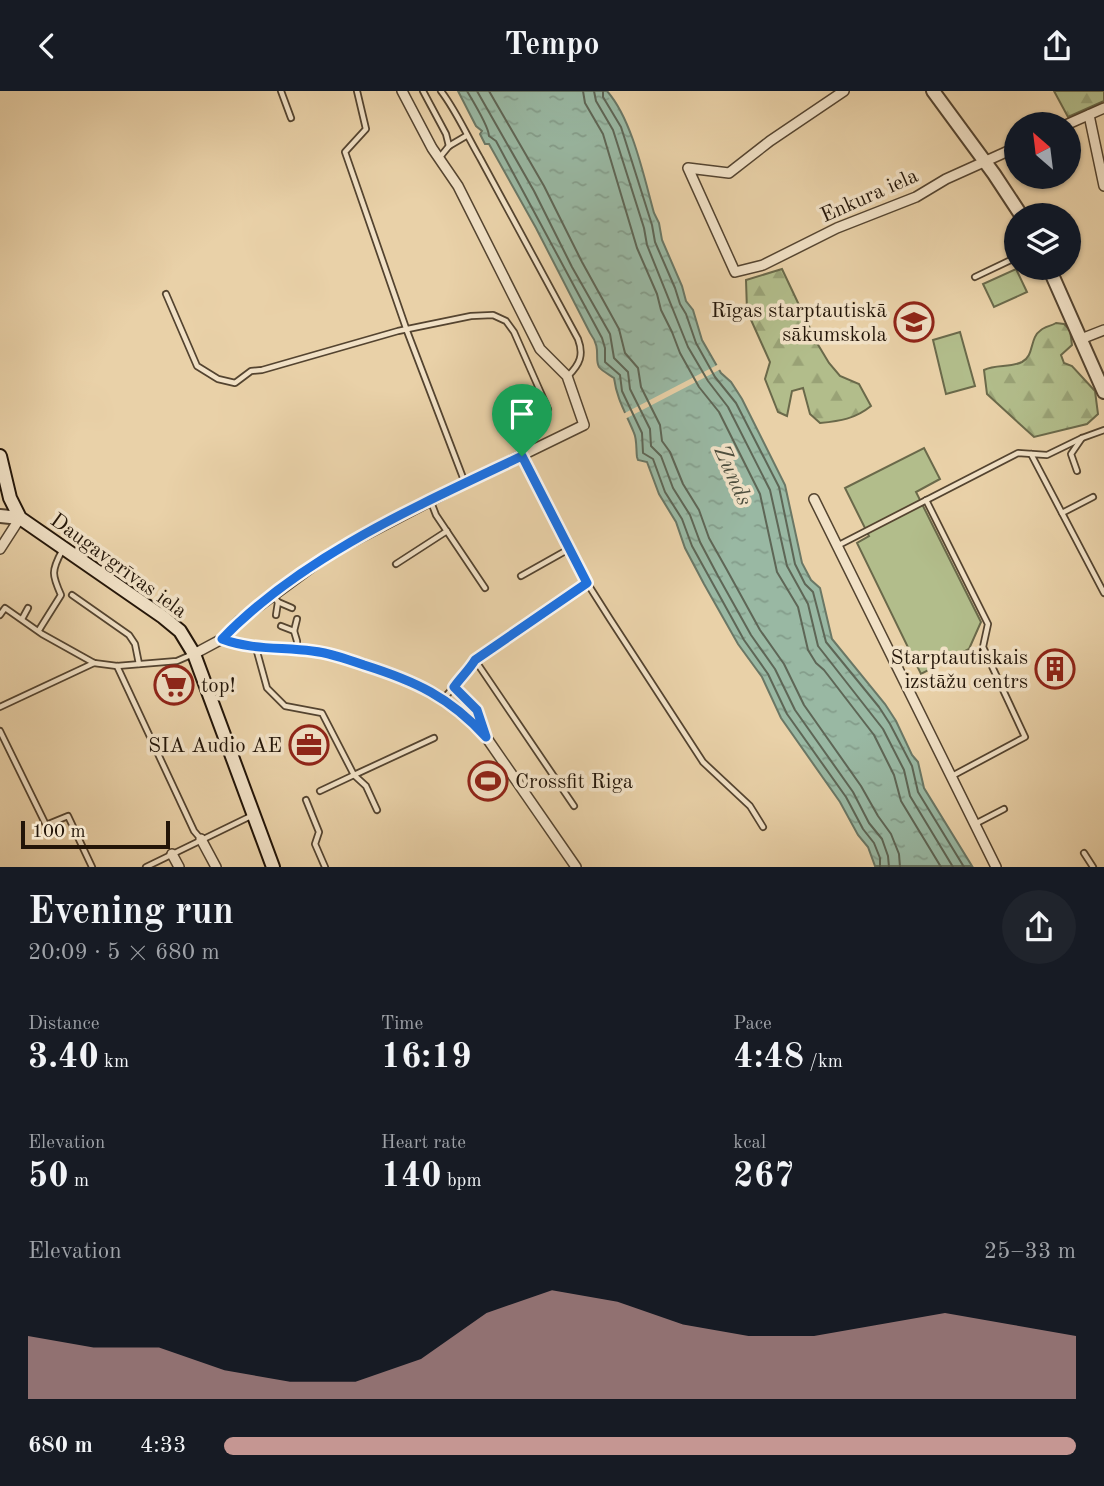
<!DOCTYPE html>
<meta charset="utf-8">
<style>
:root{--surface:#171b24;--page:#20242c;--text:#f1f3f6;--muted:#9ea1a6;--accent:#c59692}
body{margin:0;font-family:"Old Standard TT",serif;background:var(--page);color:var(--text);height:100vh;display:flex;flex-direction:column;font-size:26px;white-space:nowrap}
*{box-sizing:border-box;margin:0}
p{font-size:23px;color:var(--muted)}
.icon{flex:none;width:38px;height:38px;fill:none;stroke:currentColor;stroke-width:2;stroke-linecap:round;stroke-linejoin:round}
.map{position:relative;height:776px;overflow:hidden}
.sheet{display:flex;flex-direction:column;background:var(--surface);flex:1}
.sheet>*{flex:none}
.needle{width:46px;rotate:332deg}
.tools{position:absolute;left:1004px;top:21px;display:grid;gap:14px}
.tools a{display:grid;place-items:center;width:77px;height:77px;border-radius:50%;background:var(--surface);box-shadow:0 2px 5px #0004;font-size:35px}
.scale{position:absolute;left:21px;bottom:18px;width:149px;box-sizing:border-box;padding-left:7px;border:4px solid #231508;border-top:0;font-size:19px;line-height:24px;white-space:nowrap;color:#231508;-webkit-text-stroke:5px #f1e1c6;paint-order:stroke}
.pin{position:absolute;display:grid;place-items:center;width:60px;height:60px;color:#fff;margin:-72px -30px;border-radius:50% 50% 50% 0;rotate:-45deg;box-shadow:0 0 7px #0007}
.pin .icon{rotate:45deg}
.round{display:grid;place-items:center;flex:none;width:74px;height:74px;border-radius:37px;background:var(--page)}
.overview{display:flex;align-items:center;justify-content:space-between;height:119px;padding:0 28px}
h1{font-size:38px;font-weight:600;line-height:52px}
.figures{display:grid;grid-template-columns:repeat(3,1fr);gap:10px;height:119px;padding:7px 28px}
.figures div{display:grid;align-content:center}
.figures b{font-size:35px;font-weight:600}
.figures small{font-size:19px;font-weight:400}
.figures p{font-size:19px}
.chart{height:196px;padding:14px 28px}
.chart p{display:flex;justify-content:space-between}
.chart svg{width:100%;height:126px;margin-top:7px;fill:var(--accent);opacity:.7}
ul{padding:0 28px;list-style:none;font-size:23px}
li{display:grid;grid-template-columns:112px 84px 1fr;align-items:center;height:52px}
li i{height:18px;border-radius:9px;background:var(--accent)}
header{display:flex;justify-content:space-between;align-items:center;height:91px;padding:0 28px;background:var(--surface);font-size:32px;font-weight:600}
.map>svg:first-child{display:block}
.forest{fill:url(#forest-firs);stroke:#6a694a;stroke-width:2}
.park{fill:#b2bd8b;stroke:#6a694a;stroke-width:2}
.water{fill:url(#water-ripples);stroke:#6a7765;stroke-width:2}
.pier{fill:#e9d1a8}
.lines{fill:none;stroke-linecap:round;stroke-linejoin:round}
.shore{stroke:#5e6656;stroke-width:2}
.service-casing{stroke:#544430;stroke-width:8}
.minor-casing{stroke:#544430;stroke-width:12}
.tertiary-casing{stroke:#544430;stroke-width:16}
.secondary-casing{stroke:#231508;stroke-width:16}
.service{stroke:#f1e1c6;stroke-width:4.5}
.minor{stroke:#f1e1c6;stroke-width:9}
.tertiary{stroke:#f1e1c6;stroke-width:12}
.secondary{stroke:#f1e1c6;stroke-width:12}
.route-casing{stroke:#fff;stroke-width:14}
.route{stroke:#1a73e8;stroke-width:9}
.labels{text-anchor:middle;stroke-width:7;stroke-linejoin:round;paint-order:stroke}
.street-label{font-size:21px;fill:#231508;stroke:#f1e1c6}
.poi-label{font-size:21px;fill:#231508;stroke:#f1e1c6;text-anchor:end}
.water-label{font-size:23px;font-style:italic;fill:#4c4e3e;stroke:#f1e1c6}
</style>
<header><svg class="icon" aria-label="back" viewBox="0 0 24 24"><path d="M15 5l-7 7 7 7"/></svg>Tempo<svg class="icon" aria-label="share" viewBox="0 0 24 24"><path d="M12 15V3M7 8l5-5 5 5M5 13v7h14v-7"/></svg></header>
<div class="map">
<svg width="1104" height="776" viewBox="0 0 1104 776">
<defs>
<pattern id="forest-firs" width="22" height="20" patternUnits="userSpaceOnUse" patternTransform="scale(1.75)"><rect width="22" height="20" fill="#b2bd8b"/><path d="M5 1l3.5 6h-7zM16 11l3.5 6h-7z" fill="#99a276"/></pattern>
<pattern id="water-ripples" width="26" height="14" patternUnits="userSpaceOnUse" patternTransform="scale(1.75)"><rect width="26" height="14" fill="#99b8a3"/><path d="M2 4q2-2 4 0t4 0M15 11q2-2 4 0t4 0" fill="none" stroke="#849d8b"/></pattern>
</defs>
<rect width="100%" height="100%" fill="#e9d1a8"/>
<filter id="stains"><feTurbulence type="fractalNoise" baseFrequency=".00286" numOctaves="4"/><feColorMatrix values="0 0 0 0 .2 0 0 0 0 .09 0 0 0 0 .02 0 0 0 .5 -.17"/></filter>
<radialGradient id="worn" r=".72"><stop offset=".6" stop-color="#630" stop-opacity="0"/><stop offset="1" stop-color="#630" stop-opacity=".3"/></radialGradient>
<!-- forest -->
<g class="forest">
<polygon points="1054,0 1104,0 1104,10 1068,26"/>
<path d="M782,178L817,252L829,272L840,285L859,293L871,315C855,328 840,330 820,332L810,323L803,297L792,300L787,325L778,321L765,288L770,271L747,220L746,189Z"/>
<path d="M1056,232L1064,233L1070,239L1072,254L1061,264L1064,272L1072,275L1095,300L1098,323L1087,333L1034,346L987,303L984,279C996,273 1010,277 1022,271C1035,264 1029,247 1041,239C1044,236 1051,235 1056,232Z"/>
</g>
<!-- park -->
<g class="park">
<polygon points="1016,178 1027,201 994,216 983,193"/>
<polygon points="960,241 975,295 946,303 933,249"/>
<polygon points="924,357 940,388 916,401 981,531 969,558 921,583 857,452 869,445 845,397"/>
</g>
<!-- water -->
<path class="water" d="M458,0H607C632,28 644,86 654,122L659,132L662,149L682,195L686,210L693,219L702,249L721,282L731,291L742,308L785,394L802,472L811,489L820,497L832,548L885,613L896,630L912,664L918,671L924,697L972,775H875L868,756L858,744L840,711L781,627L762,586L738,553L704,493L685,457L676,431L659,403L647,371L638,369L637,366C636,359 637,348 634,342C626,322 617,309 614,287C610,284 602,280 599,276C594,267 602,258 590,242L536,137L489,53H485L480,43L482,40L476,35Z"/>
<!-- pier -->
<polygon class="pier" points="719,273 721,278 623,329 621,324"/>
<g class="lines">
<!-- shore -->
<g class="shore">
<path d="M467,0C473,10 489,36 489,45L496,50L602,247L605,257V271L620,284L622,300L642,342L643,362L653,368L665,401L682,428L692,455L744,549L768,583L787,623L846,706L863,738L874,752L880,767V776"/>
<polyline points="477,0 534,100 572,176 610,243 614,267 628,281 630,298 650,338 651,355 661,365 673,397 690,424 700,451 718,485 751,544 775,578 795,619 853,701 869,732 882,748 888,765 889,776"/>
<polyline points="489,0 544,95 582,171 619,238 625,262 638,277 641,296 660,334 662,350 670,361 683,393 699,419 709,447 727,479 760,539 784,573 804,614 861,695 878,725 891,743 899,763 900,776"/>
<polyline points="583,0 585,12 603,43 637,157 657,203 661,219 672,241 680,262 699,296 719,321 760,403 777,481 798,516 808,559 816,572 824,579 874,644 894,684 901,710 941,776"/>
<polyline points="594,0 596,10 613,39 644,137 647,154 688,256 708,290 728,316 770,399 787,475 808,513 818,555 883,638 904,679 910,705 953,776"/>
<polyline points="603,0 603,6 621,36 652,134 655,151 675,197 680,213 686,223 696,252 715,286 736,312 779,396 795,473 805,493 813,501 826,551 879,616 890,633 912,675 918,701 964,776"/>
</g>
<!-- service casing -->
<g class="service-casing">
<g id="service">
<polyline points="281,0 291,27"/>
<polyline points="357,0 366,38 345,61 407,240 465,392"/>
<polyline points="423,0 446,43 449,55"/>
<path d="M441,0C457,21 467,45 480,67L578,248C584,264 580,273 568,285"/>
<polyline points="440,66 449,55 466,45"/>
<polyline points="975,186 1017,166"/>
<polyline points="166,203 197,275 218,288 235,292 251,280 262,279 398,240 471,225 493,224 506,230 514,241 548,318"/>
<polyline points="1031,363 1104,502"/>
<polyline points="1077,380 1071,363 1082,347"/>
<polyline points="926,409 988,533 983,556 1025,646 952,685"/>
<polyline points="431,411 436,424 485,497"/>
<polyline points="1062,422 1093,406"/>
<polyline points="837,455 1018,362 1047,364 1082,347 1104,339"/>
<polyline points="569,458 584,487 610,528 703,671 750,715 763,736"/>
<polyline points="396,473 447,440"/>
<polyline points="521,485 569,458 522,366"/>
<polyline points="72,504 129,544 135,553 139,573"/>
<polyline points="274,506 278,511 276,524"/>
<polyline points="278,511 292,517"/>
<polyline points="0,524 5,517 42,543 94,572 117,575 177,570 193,563"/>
<polyline points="22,528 28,517"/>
<polyline points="281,535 294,540 297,550 297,558"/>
<path d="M39,539L61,504C52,484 51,480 62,460"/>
<polyline points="294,540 297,528"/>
<polyline points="256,557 267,597 285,615 322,622 354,684 320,700"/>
<polyline points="475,569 574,715"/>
<polyline points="117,575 194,740 200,747"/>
<polyline points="454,596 475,569 587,492"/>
<polyline points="444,607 454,596 477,619 485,643"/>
<polyline points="0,616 94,572"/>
<polyline points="0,640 46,734 68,725 92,776"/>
<polyline points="306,709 319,741 315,753 325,776"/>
<polyline points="377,719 366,695 354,684 434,647"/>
<polyline points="975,733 1004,718"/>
<polyline points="1084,762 1093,776"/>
<polyline points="146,776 253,724"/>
</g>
</g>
<!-- minor casing -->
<g class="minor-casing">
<g id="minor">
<polyline points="844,0 770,50 729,82 688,77 735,181 763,174 837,137 916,106 946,88 1017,56"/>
<polyline points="1089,24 1104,95"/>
<polyline points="1068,33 1104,17"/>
<polyline points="1081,248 1104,239"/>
<polyline points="814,408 996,776"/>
<polyline points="0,458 20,427"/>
<path d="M222,548C251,559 282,557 312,560C331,562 347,568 364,574C415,590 450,606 486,646L576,776"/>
<polyline points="194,563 222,548 240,529 331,462 465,392 584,334 567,285 540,258 458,95 432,57 402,0"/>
<polyline points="201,748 216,776"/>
<polyline points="172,763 179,776"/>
</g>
</g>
<!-- tertiary casing -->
<g class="tertiary-casing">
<g id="tertiary">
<polyline points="933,0 994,83 1021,124"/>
<polyline points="1049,177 1104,301"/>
<polyline points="0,425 20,427"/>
</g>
</g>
<!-- secondary casing -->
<g class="secondary-casing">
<polyline id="secondary" points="0,365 10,407 20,427 163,526 180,540 194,563 273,776"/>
</g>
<!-- service -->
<use href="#service" class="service"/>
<!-- minor -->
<use href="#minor" class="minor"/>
<!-- tertiary -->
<use href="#tertiary" class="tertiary"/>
<!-- secondary -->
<use href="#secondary" class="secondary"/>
</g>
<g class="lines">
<!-- route casing -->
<g class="route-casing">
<path id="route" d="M522,365L587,492L475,569C469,579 461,586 454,596L477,619L486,646C450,606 415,590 364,574C347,568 330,562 312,560C282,556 251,559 222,548C302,465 419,414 522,365Z"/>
</g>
<!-- route -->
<use href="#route" class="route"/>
</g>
<!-- icons -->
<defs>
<g id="school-ring" transform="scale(2.0125)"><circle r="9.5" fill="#f1e1c6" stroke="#8f2418" stroke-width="1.5"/><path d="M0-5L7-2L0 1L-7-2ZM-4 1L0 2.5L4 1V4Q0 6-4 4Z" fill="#8f2418"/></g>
<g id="building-ring" transform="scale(2.0125)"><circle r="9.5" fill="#f1e1c6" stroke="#8f2418" stroke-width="1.5"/><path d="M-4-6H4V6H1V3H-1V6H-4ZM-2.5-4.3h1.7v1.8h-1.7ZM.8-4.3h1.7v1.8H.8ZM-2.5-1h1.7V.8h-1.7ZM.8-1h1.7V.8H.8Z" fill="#8f2418"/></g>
<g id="supermarket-ring" transform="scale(2.0125)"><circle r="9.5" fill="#f1e1c6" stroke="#8f2418" stroke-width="1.5"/><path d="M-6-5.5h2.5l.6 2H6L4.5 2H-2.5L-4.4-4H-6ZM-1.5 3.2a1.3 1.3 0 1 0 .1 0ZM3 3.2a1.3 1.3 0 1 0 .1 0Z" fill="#8f2418"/></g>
<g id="office-ring" transform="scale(2.0125)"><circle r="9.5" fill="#f1e1c6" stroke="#8f2418" stroke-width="1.5"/><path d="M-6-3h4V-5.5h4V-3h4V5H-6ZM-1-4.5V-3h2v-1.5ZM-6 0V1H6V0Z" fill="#8f2418"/></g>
<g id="stadium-ring" transform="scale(2.0125)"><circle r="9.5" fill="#f1e1c6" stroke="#8f2418" stroke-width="1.5"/><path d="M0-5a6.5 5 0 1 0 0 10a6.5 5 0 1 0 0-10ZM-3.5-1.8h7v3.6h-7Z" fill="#8f2418"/></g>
</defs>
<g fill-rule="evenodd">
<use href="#school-ring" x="914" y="231"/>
<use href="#building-ring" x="1055" y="578"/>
<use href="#supermarket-ring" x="174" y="594"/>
<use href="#office-ring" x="309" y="654"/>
<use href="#stadium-ring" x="488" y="690"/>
</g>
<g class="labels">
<!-- street labels -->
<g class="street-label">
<text transform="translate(869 104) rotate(-24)" y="7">Enkura iela</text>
<text transform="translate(119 474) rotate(36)" y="7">Daugavgrīvas iela</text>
</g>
<!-- poi labels -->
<g class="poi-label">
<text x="887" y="226">Rīgas starptautiskā<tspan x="887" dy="24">sākumskola</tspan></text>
<text x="1028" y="573">Starptautiskais<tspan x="1028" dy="24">izstāžu centrs</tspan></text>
<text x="201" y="601" text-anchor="start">top!</text>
<text x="282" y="661">SIA Audio AE</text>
<text x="515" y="697" text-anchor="start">Crossfit Riga</text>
</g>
<!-- water labels -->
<g class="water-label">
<text transform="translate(734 384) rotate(66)" y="8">Zunds</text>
</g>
</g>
<rect width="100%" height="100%" filter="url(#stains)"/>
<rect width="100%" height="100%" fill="url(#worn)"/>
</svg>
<div class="tools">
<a><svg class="needle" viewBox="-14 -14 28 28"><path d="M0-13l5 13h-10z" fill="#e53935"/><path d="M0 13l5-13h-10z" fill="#9ea1a6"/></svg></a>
<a><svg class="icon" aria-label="layers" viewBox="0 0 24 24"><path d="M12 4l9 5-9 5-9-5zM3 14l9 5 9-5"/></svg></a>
</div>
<div class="scale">100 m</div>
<div class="pin" style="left:522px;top:365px;background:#1e9e55"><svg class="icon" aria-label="arrive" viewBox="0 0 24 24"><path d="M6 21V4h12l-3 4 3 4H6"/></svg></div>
</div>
<section class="sheet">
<div class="overview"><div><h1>Evening run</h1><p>20:09 · 5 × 680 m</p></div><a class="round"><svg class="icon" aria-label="share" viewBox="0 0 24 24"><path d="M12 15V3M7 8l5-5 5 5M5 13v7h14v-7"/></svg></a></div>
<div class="figures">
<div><p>Distance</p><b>3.40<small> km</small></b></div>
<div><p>Time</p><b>16:19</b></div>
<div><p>Pace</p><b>4:48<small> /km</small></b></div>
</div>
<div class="figures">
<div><p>Elevation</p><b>50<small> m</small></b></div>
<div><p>Heart rate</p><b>140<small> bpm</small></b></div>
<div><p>kcal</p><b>267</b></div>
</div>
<div class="chart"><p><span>Elevation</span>25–33 m</p>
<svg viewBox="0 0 160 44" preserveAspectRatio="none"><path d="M0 44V22L10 26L20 26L30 34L40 38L50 38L60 30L70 14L80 6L90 10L100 18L110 22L120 22L130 18L140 14L150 18L160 22V44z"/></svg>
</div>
<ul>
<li><b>680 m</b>4:33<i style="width:100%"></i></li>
</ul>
</section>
